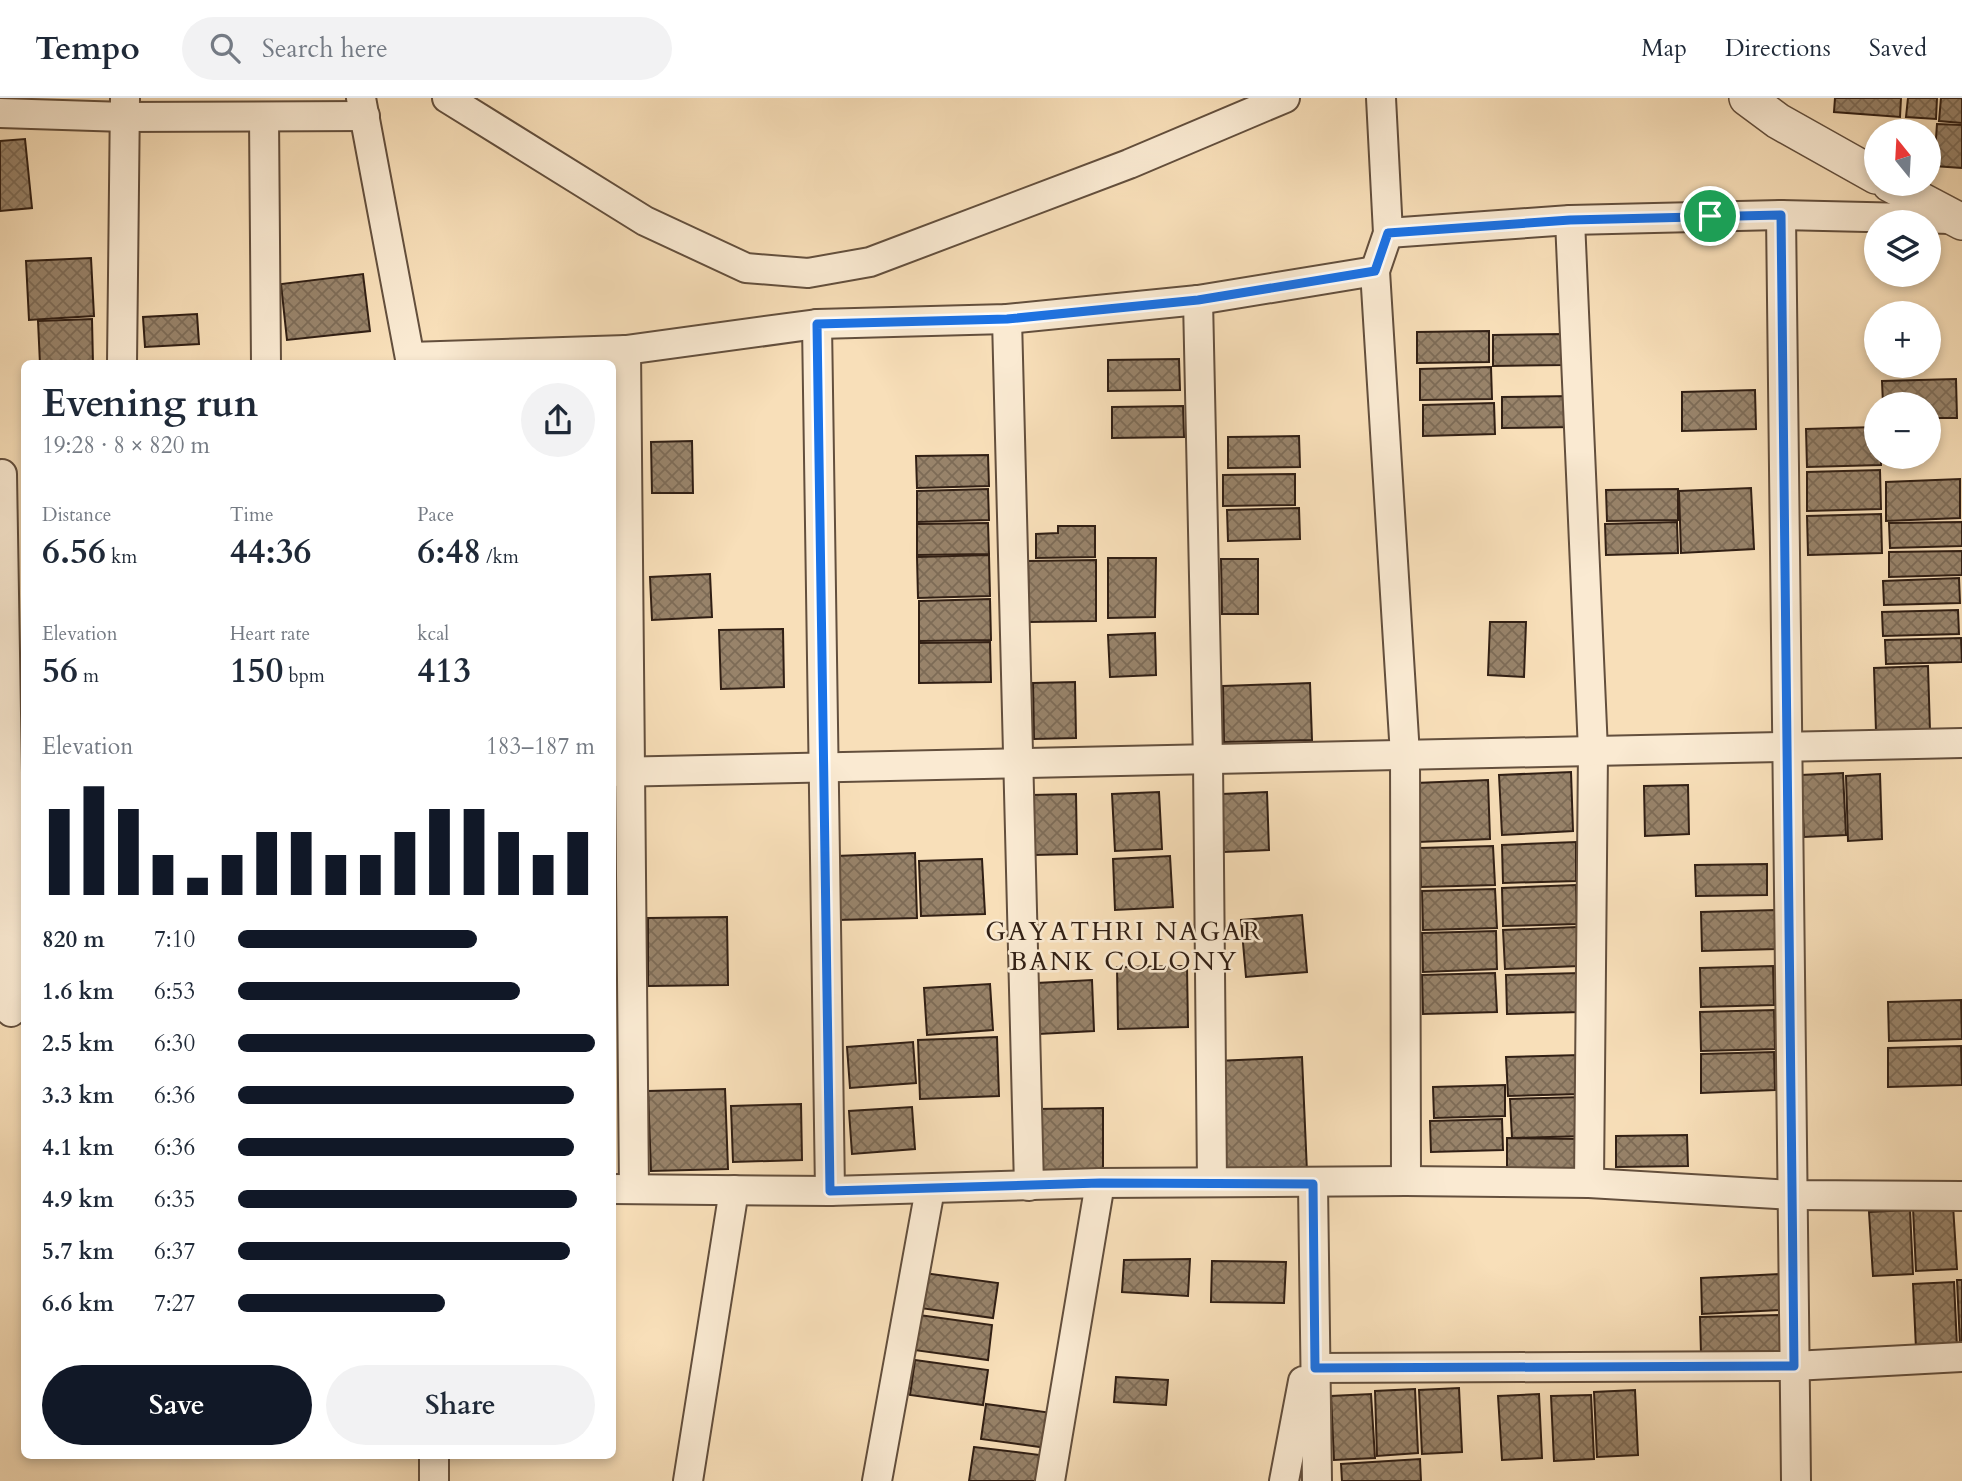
<!DOCTYPE html>
<meta charset="utf-8">
<style>
:root{--surface:#fff;--page:#f2f2f3;--text:#1f2937;--muted:#747a83;--line:#e0e1e3;--accent:#111827}
body{margin:0;font-family:Cardo,serif;background:var(--page);color:var(--text);height:100vh;display:flex;flex-direction:column;font-size:26px;white-space:nowrap}
*{box-sizing:border-box;margin:0}
p{font-size:23px;color:var(--muted)}
.icon{flex:none;width:38px;height:38px;fill:none;stroke:currentColor;stroke-width:2;stroke-linecap:round;stroke-linejoin:round}
.map{position:relative;flex:1;overflow:hidden}
.side{position:absolute;left:21px;top:262px;width:595px;height:1099px;display:flex;flex-direction:column;background:var(--surface);border-radius:10px;box-shadow:0 4px 10px #0003}
.side>*{flex:none}
.needle{width:46px;rotate:342deg}
.fabs{position:absolute;left:1864px;top:21px;display:grid;gap:14px}
.fabs a{display:grid;place-items:center;width:77px;height:77px;border-radius:50%;background:var(--surface);box-shadow:0 4px 10px #0003;font-size:35px}
.pin{position:absolute;display:grid;place-items:center;width:60px;height:60px;color:#fff;margin:-30px;border:4px solid #fff;border-radius:50%;box-shadow:0 2px 7px #0007}
.round{display:grid;place-items:center;flex:none;width:74px;height:74px;border-radius:37px;background:var(--page)}
.summary{display:flex;align-items:center;justify-content:space-between;height:119px;padding:0 21px}
h1{font-size:38px;font-weight:800;line-height:52px}
.stats{display:grid;grid-template-columns:repeat(3,1fr);gap:10px;height:119px;padding:7px 21px}
.stats div{display:grid;align-content:center}
.stats b{font-size:35px;font-weight:800}
.stats small{font-size:19px;font-weight:400}
.stats p{font-size:19px}
.chart{height:196px;padding:14px 21px}
.chart p{display:flex;justify-content:space-between}
.chart svg{width:100%;height:126px;margin-top:7px;stroke:var(--accent);stroke-width:6}
.cta{display:flex;gap:14px;margin-top:auto;padding:14px 21px}
.cta a{flex:1;height:80px;border-radius:42px;background:var(--accent);color:#fff;font-size:28px;font-weight:800;line-height:80px;text-align:center}
.cta a+a{background:var(--page);color:var(--text)}
ul{padding:0 21px;list-style:none;font-size:23px}
li{display:grid;grid-template-columns:112px 84px 1fr;align-items:center;height:52px}
li i{height:18px;border-radius:9px;background:var(--accent)}
header{display:flex;align-items:center;gap:42px;box-sizing:border-box;height:98px;padding:0 35px;background:var(--surface);border-bottom:2px solid var(--line)}
header strong{font-size:33px}
nav{display:flex;gap:38px;margin-inline-start:auto;font-size:24px}
.search{width:490px;height:63px;background:var(--page);display:flex;align-items:center;gap:18px;box-sizing:border-box;padding:0 24px;border-radius:38px;color:var(--muted);font-size:26px}
.map>svg:first-child{display:block}
.building{fill:url(#building-cross-hatch);stroke:#311f14;stroke-width:2}
.lines{fill:none;stroke-linecap:round;stroke-linejoin:round}
.minor-casing{stroke:#634f3d;stroke-width:32}
.tertiary-casing{stroke:#634f3d;stroke-width:38}
.minor{stroke:#faead2;stroke-width:28}
.tertiary{stroke:#faead2;stroke-width:35}
.route-casing{stroke:#fff;stroke-width:14}
.route{stroke:#1a73e8;stroke-width:9}
.labels{text-anchor:middle;stroke-width:5;stroke-linejoin:round;paint-order:stroke}
.neighbourhood-label{font-size:26px;letter-spacing:2px;fill:#311f14;stroke:#faead2}
</style>
<header>
<strong>Tempo</strong>
<div class="search"><svg class="icon" aria-label="search" viewBox="0 0 24 24"><circle cx="10" cy="10" r="6"/><path d="M15 15l6 6"/></svg>Search here</div>
<nav><a>Map</a><a>Directions</a><a>Saved</a></nav>
</header>
<div class="map">
<svg width="1962" height="1383" viewBox="0 0 1962 1383">
<defs>
<pattern id="building-cross-hatch" width="8" height="8" patternUnits="userSpaceOnUse" patternTransform="scale(1.75)"><rect width="8" height="8" fill="#98836a"/><path d="M0 0l8 8M0 8l8-8" fill="none" stroke="#7d6b56"/></pattern>
</defs>
<rect width="100%" height="100%" fill="#f8dfb9"/>
<filter id="stains"><feTurbulence type="fractalNoise" baseFrequency=".00286" numOctaves="4"/><feColorMatrix values="0 0 0 0 .2 0 0 0 0 .09 0 0 0 0 .02 0 0 0 .5 -.17"/></filter>
<radialGradient id="worn" r=".72"><stop offset=".6" stop-color="#630" stop-opacity="0"/><stop offset="1" stop-color="#630" stop-opacity=".3"/></radialGradient>
<!-- building -->
<g class="building">
<polygon points="1835,0 1901,0 1900,19 1834,14"/>
<polygon points="1908,0 1937,0 1936,21 1906,19"/>
<polygon points="1941,0 1962,0 1962,25 1939,23"/>
<polygon points="1937,26 1962,27 1962,70 1934,68"/>
<polygon points="25,41 32,110 0,113 0,43"/>
<polygon points="91,160 94,218 29,222 26,163"/>
<polygon points="363,176 370,233 287,242 281,186"/>
<polygon points="197,216 199,246 145,249 143,219"/>
<polygon points="92,221 93,266 40,266 38,223"/>
<polygon points="1489,233 1489,264 1417,265 1417,234"/>
<polygon points="1564,236 1565,267 1493,268 1493,237"/>
<polygon points="1179,261 1180,292 1108,293 1108,262"/>
<polygon points="1491,269 1492,301 1420,302 1420,271"/>
<polygon points="1956,281 1957,320 1928,320 1928,306 1883,306 1882,283"/>
<polygon points="1755,292 1756,331 1682,333 1682,294"/>
<polygon points="1573,298 1574,329 1502,330 1502,299"/>
<polygon points="1494,305 1495,336 1423,338 1423,307"/>
<polygon points="1183,308 1184,339 1112,340 1112,309"/>
<polygon points="1876,329 1876,359 1881,359 1881,367 1807,369 1806,331"/>
<polygon points="1299,338 1300,369 1228,370 1228,339"/>
<polygon points="692,343 693,395 652,395 651,344"/>
<polygon points="988,357 989,388 917,390 916,358"/>
<polygon points="1880,372 1881,411 1807,413 1807,374"/>
<polygon points="1295,376 1295,407 1223,408 1223,377"/>
<polygon points="1960,381 1960,420 1886,423 1886,384"/>
<polygon points="1751,390 1754,451 1681,455 1679,393"/>
<polygon points="988,391 989,422 917,424 917,393"/>
<polygon points="1678,391 1678,422 1607,423 1606,392"/>
<polygon points="1299,410 1300,441 1228,443 1227,412"/>
<polygon points="1881,416 1882,455 1808,457 1807,418"/>
<polygon points="1677,424 1678,455 1606,457 1605,426"/>
<polygon points="1962,424 1962,448 1890,450 1889,425"/>
<polygon points="988,425 989,456 917,457 917,426"/>
<polygon points="1058,428 1095,428 1095,459 1036,460 1036,436 1058,435"/>
<polygon points="1962,453 1962,477 1889,479 1889,454"/>
<polygon points="989,457 990,498 918,500 917,459"/>
<polygon points="1108,460 1156,460 1155,519 1108,520"/>
<polygon points="1221,461 1258,461 1258,516 1222,516"/>
<polygon points="1096,462 1096,523 1029,524 1028,463"/>
<polygon points="710,476 712,519 652,522 650,479"/>
<polygon points="1959,480 1960,505 1884,507 1883,483"/>
<polygon points="990,501 991,542 919,543 919,503"/>
<polygon points="1958,512 1959,536 1883,538 1882,514"/>
<polygon points="1490,524 1526,524 1524,579 1488,577"/>
<polygon points="783,531 784,589 721,591 719,532"/>
<polygon points="1155,535 1156,577 1110,579 1108,537"/>
<polygon points="1961,540 1962,564 1886,566 1885,542"/>
<polygon points="990,544 991,584 919,585 919,545"/>
<polygon points="1928,568 1930,633 1876,634 1874,570"/>
<polygon points="1075,584 1076,640 1034,641 1033,585"/>
<polygon points="1310,585 1312,642 1224,644 1223,588"/>
<polygon points="1571,674 1573,733 1502,737 1499,677"/>
<polygon points="1843,675 1846,737 1804,739 1801,677"/>
<polygon points="1880,676 1882,741 1848,743 1846,678"/>
<polygon points="1488,682 1490,741 1418,744 1416,685"/>
<polygon points="1688,687 1689,736 1645,738 1644,688"/>
<polygon points="1159,694 1162,751 1115,753 1112,696"/>
<polygon points="1267,694 1269,752 1224,754 1222,696"/>
<polygon points="1076,696 1077,756 1033,757 1031,697"/>
<polygon points="1576,744 1576,783 1503,785 1502,747"/>
<polygon points="1493,748 1495,787 1421,789 1420,750"/>
<polygon points="915,755 917,820 837,822 836,758"/>
<polygon points="1170,758 1173,809 1115,812 1113,761"/>
<polygon points="982,761 985,816 921,818 919,763"/>
<polygon points="1767,766 1767,797 1696,798 1695,767"/>
<polygon points="1576,787 1577,826 1503,828 1502,790"/>
<polygon points="1495,791 1497,830 1423,832 1422,793"/>
<polygon points="1775,812 1776,851 1702,853 1701,814"/>
<polygon points="1302,817 1307,874 1246,879 1241,822"/>
<polygon points="727,819 728,887 648,888 648,820"/>
<polygon points="1577,829 1578,868 1505,871 1503,832"/>
<polygon points="1496,833 1497,871 1423,874 1422,835"/>
<polygon points="1187,868 1188,929 1118,931 1117,869"/>
<polygon points="1773,868 1774,907 1701,909 1700,870"/>
<polygon points="1495,875 1497,914 1423,916 1422,877"/>
<polygon points="1580,875 1581,914 1507,916 1506,877"/>
<polygon points="1092,882 1094,933 1039,936 1037,885"/>
<polygon points="990,886 993,932 927,937 924,890"/>
<polygon points="1961,902 1962,941 1889,943 1888,904"/>
<polygon points="1774,912 1775,951 1701,953 1700,914"/>
<polygon points="997,939 999,998 920,1001 918,942"/>
<polygon points="913,944 916,985 850,990 847,949"/>
<polygon points="1961,948 1962,987 1888,989 1888,950"/>
<polygon points="1774,954 1775,992 1701,995 1701,956"/>
<polygon points="1580,957 1581,996 1508,998 1506,959"/>
<polygon points="1302,959 1307,1074 1222,1078 1217,963"/>
<polygon points="1505,987 1505,1018 1434,1020 1433,989"/>
<polygon points="725,991 728,1071 651,1073 648,993"/>
<polygon points="1584,999 1585,1038 1512,1040 1510,1001"/>
<polygon points="801,1006 802,1062 733,1064 731,1008"/>
<polygon points="912,1009 915,1051 852,1056 849,1013"/>
<polygon points="1103,1010 1103,1073 1036,1075 1036,1011"/>
<polygon points="1502,1021 1503,1052 1431,1054 1430,1023"/>
<polygon points="1687,1037 1688,1068 1616,1069 1616,1038"/>
<polygon points="1507,1040 1581,1041 1581,1076 1507,1076"/>
<polygon points="1953,1107 1957,1171 1916,1173 1913,1110"/>
<polygon points="1910,1112 1913,1176 1873,1178 1869,1114"/>
<polygon points="1190,1161 1188,1198 1122,1194 1124,1162"/>
<polygon points="1212,1163 1286,1164 1284,1205 1211,1204"/>
<polygon points="924,1175 998,1185 993,1220 920,1210"/>
<polygon points="1780,1176 1781,1212 1702,1216 1701,1180"/>
<polygon points="1957,1182 1962,1182 1962,1247 1960,1247"/>
<polygon points="1954,1184 1957,1249 1916,1251 1913,1186"/>
<polygon points="919,1217 992,1227 988,1262 914,1252"/>
<polygon points="1779,1217 1781,1253 1701,1255 1700,1219"/>
<polygon points="915,1262 988,1272 983,1307 910,1297"/>
<polygon points="1116,1279 1168,1282 1166,1307 1114,1304"/>
<polygon points="1459,1290 1462,1354 1422,1356 1419,1292"/>
<polygon points="1415,1291 1418,1355 1377,1358 1375,1293"/>
<polygon points="1635,1292 1638,1357 1597,1359 1594,1294"/>
<polygon points="1371,1296 1375,1360 1334,1362 1331,1298"/>
<polygon points="1539,1296 1542,1360 1502,1362 1498,1298"/>
<polygon points="1591,1297 1594,1361 1554,1363 1551,1298"/>
<polygon points="986,1306 1059,1316 1055,1351 981,1341"/>
<polygon points="974,1349 1048,1358 1044,1383 969,1383"/>
<polygon points="1420,1361 1421,1383 1342,1383 1341,1366"/>
</g>
<g class="lines">
<!-- minor casing -->
<g class="minor-casing">
<g id="minor">
<polyline points="361,0 411,266"/>
<polyline points="447,0 645,123 746,170 808,175 870,164 1129,66 1285,0"/>
<polyline points="1381,0 1388,135 1375,173 1405,657 1406,1083"/>
<polyline points="0,15 125,19 365,18"/>
<polyline points="264,19 266,266"/>
<polyline points="1781,117 1796,1383"/>
<polyline points="1570,122 1593,653 1589,1085"/>
<polyline points="1388,135 1570,122 1781,117 1952,121"/>
<polyline points="1198,202 1208,662 1212,1084"/>
<polyline points="1007,221 1029,1088"/>
<polyline points="817,226 830,1093"/>
<polyline points="626,252 634,1091"/>
<polyline points="410,259 626,252 817,226 1007,221 1198,202 1375,173"/>
<polyline points="122,266 125,0"/>
<polyline points="2,376 11,914"/>
<polyline points="612,674 1962,645"/>
<polyline points="1313,1086 1317,1383"/>
<polyline points="612,1091 830,1093 1100,1085 1406,1083 1589,1085 1793,1097 1962,1098"/>
<polyline points="1316,1270 1794,1268 1962,1259"/>
<polyline points="434,1383 434,1358"/>
<polyline points="688,1383 734,1092"/>
<polyline points="877,1383 930,1091"/>
<polyline points="1050,1383 1100,1085"/>
<polyline points="1284,1383 1303,1283"/>
</g>
</g>
<!-- tertiary casing -->
<g class="tertiary-casing">
<g id="tertiary">
<polyline points="1747,0 1778,23 1876,78"/>
<polyline points="1890,86 1962,124"/>
</g>
</g>
<!-- minor -->
<use href="#minor" class="minor"/>
<!-- tertiary -->
<use href="#tertiary" class="tertiary"/>
</g>
<g class="lines">
<!-- route casing -->
<g class="route-casing">
<polygon id="route" points="1781,117 1794,1268 1315,1270 1313,1086 1100,1085 830,1093 817,226 1007,221 1198,202 1375,173 1388,135 1570,122"/>
</g>
<!-- route -->
<use href="#route" class="route"/>
</g>
<g class="labels">
<!-- neighbourhood labels -->
<g class="neighbourhood-label">
<text x="1124" y="842">GAYATHRI NAGAR<tspan x="1124" dy="30">BANK COLONY</tspan></text>
</g>
</g>
<rect width="100%" height="100%" filter="url(#stains)"/>
<rect width="100%" height="100%" fill="url(#worn)"/>
</svg>
<div class="fabs">
<a><svg class="needle" viewBox="-14 -14 28 28"><path d="M0-13l5 13h-10z" fill="#e53935"/><path d="M0 13l5-13h-10z" fill="#747a83"/></svg></a>
<a><svg class="icon" aria-label="layers" viewBox="0 0 24 24"><path d="M12 4l9 5-9 5-9-5zM3 14l9 5 9-5"/></svg></a>
<a>+</a>
<a>−</a>
</div>
<div class="pin" style="left:1710px;top:118px;background:#1e9e55"><svg class="icon" aria-label="arrive" viewBox="0 0 24 24"><path d="M6 21V4h12l-3 4 3 4H6"/></svg></div>
<section class="side">
<div class="summary"><div><h1>Evening run</h1><p>19:28 · 8 × 820 m</p></div><a class="round"><svg class="icon" aria-label="share" viewBox="0 0 24 24"><path d="M12 15V3M7 8l5-5 5 5M5 13v7h14v-7"/></svg></a></div>
<div class="stats">
<div><p>Distance</p><b>6.56<small> km</small></b></div>
<div><p>Time</p><b>44:36</b></div>
<div><p>Pace</p><b>6:48<small> /km</small></b></div>
</div>
<div class="stats">
<div><p>Elevation</p><b>56<small> m</small></b></div>
<div><p>Heart rate</p><b>150<small> bpm</small></b></div>
<div><p>kcal</p><b>413</b></div>
</div>
<div class="chart"><p><span>Elevation</span>183–187 m</p>
<svg viewBox="0 0 160 44" preserveAspectRatio="none"><path d="M5 44V14M15 44V6M25 44V14M35 44V30M45 44V38M55 44V30M65 44V22M75 44V22M85 44V30M95 44V30M105 44V22M115 44V14M125 44V14M135 44V22M145 44V30M155 44V22"/></svg>
</div>
<ul>
<li><b>820 m</b>7:10<i style="width:67%"></i></li>
<li><b>1.6 km</b>6:53<i style="width:79%"></i></li>
<li><b>2.5 km</b>6:30<i style="width:100%"></i></li>
<li><b>3.3 km</b>6:36<i style="width:94%"></i></li>
<li><b>4.1 km</b>6:36<i style="width:94%"></i></li>
<li><b>4.9 km</b>6:35<i style="width:95%"></i></li>
<li><b>5.7 km</b>6:37<i style="width:93%"></i></li>
<li><b>6.6 km</b>7:27<i style="width:58%"></i></li>
</ul>
<div class="cta"><a>Save</a><a>Share</a></div>
</section>
</div>
